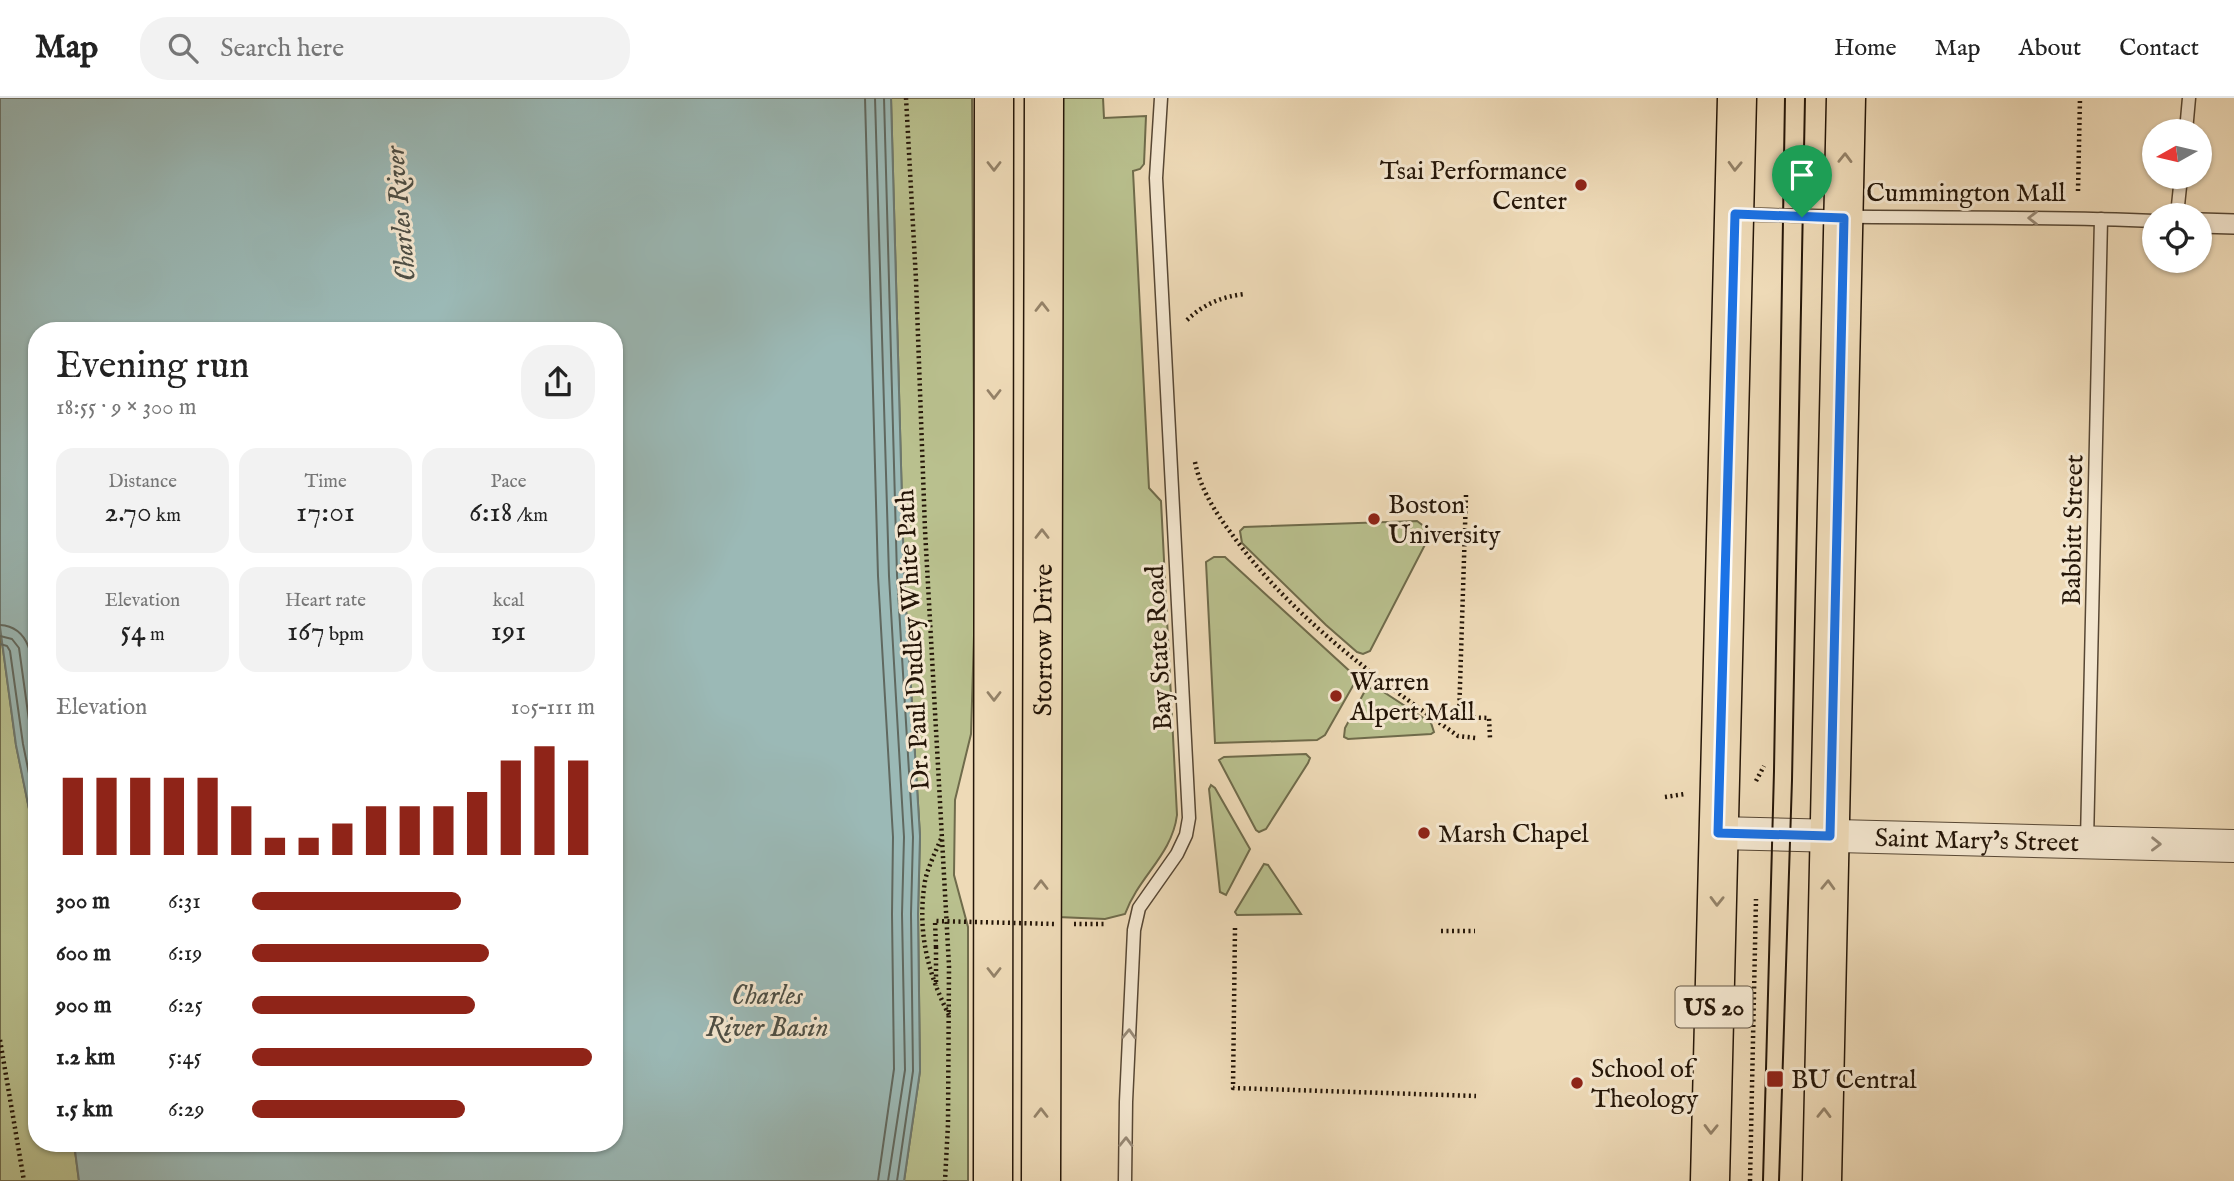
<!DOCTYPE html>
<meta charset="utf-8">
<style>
:root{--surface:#fff;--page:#f2f2f2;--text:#222;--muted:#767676;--line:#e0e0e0;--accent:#8f2418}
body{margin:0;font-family:"IM FELL English",serif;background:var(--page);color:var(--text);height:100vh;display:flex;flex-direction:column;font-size:26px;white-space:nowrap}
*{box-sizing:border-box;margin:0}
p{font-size:23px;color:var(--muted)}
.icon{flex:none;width:38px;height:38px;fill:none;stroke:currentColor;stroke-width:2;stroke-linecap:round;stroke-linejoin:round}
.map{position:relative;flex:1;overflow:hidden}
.panel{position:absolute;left:28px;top:224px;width:595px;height:830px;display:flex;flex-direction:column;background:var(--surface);border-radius:28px;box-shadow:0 2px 5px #0004}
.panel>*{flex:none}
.needle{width:46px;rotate:262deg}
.buttons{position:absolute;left:2142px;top:21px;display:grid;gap:14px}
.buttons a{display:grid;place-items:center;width:70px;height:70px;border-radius:50%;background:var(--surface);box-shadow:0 2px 5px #0004;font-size:35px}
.pin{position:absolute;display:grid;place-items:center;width:60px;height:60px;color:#fff;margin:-72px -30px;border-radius:50% 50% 50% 0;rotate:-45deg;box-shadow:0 0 7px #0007}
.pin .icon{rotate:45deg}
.round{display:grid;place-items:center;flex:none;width:74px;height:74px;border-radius:28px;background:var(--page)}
.headline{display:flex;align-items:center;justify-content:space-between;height:119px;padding:0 28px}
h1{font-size:38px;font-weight:600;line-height:52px}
.metrics{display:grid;grid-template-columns:repeat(3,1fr);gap:10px;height:119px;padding:7px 28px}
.metrics div{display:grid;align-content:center;border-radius:18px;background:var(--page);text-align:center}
.metrics b{font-size:30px;font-weight:600}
.metrics small{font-size:19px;font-weight:400}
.metrics p{font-size:19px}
.chart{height:196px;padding:14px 28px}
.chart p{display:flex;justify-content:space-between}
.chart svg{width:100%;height:126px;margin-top:7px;stroke:var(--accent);stroke-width:6}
ul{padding:0 28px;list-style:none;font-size:23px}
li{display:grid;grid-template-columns:112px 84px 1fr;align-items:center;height:52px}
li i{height:18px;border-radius:9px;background:var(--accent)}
header{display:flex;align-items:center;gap:42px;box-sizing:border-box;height:98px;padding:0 35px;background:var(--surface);border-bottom:2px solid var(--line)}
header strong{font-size:33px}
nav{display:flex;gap:38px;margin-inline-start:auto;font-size:24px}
.search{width:490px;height:63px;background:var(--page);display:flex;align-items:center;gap:18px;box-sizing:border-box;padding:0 24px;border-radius:28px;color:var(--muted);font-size:26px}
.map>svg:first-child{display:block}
.green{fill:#b9c08e;stroke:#6f6b4b;stroke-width:2}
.water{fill:#9bb9b6;stroke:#6c7870;stroke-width:2}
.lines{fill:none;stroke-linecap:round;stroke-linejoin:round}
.shore{stroke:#60685f;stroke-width:2}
.service-casing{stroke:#574734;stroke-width:15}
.pedestrian-casing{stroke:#574734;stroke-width:22}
.tertiary-casing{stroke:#574734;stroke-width:34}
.primary-casing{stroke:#251608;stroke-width:41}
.motorway-casing{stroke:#251608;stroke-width:41}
.path{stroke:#251608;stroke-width:4.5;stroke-dasharray:2 3.5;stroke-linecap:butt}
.service{stroke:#f4e7d0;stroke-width:12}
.pedestrian{stroke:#f4e7d0;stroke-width:19}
.tertiary{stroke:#f4e7d0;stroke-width:32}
.primary{stroke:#eedab7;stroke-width:38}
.motorway{stroke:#eedab7;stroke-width:38}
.tram{stroke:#251608;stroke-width:2}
.path-bridge{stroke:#251608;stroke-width:4.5;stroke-dasharray:2 3.5;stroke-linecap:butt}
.oneway{stroke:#948268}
.oneway2{stroke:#978976}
.route-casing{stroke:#fff;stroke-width:14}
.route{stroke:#1a73e8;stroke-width:9}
.poi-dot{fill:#8f2418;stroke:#f4e7d0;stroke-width:2.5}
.labels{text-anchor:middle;stroke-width:6;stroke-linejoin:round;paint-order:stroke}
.shield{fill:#f4e7d0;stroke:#635544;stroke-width:2}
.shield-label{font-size:24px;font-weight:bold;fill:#251608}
.poi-label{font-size:26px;fill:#251608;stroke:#f4e7d0;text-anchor:start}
.street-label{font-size:26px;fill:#251608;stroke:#f4e7d0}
.water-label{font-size:28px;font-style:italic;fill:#4e4f45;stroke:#f4e7d0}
</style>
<header>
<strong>Map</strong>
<div class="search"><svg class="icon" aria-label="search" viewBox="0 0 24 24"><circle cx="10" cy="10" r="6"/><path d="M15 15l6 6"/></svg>Search here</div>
<nav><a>Home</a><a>Map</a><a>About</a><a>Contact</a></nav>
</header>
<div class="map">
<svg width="2234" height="1083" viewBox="0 0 2234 1083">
<rect width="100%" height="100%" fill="#eedab7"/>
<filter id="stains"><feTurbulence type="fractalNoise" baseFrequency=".00286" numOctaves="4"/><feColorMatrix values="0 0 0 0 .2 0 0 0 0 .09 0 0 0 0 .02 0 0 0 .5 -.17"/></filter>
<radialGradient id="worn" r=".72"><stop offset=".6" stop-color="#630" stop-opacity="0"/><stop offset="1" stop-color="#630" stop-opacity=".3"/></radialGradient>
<!-- green -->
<g class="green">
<polygon points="891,0 972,0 975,505 971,636 955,702 954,777 968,829 968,1083 904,1083 920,973 918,816 920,738 904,477"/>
<path d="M1062,0H1103L1104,20L1146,18L1144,66L1140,71L1133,73L1149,390L1161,403L1177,717C1172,757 1139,778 1125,816L1105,821L1058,819Z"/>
<polygon points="1417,423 1429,432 1429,439 1370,553 1363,556 1357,554 1326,527 1242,445 1240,433 1244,429"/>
<polygon points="1214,459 1225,459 1355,578 1354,586 1325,637 1317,642 1215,645 1206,464"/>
<polygon points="0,529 16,647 37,750 37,1045 74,1045 79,1083 0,1083"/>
<polygon points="1376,589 1431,625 1434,634 1431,636 1348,641 1344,639 1345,630 1366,591"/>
<polygon points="1306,656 1310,660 1308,665 1266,731 1259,734 1256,732 1219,662 1224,659"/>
<polygon points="1211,687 1215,690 1250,751 1226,797 1220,794 1209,691"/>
<polygon points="1264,766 1268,767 1301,816 1237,817 1235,814"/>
</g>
<!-- water -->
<polygon class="water" points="0,0 891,0 904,477 920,738 918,816 920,973 904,1083 79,1083 74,1045 614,1045 614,233 37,233 37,750 16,647 0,529"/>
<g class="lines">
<!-- shore -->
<g class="shore">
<polyline points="865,0 878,478 893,739 892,816 894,971 878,1083"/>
<polyline points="875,0 889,478 904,739 902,816 905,972 888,1083"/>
<polyline points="884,0 897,477 913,739 911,816 913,973 897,1083"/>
<path d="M0,527C37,529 33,577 37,604"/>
<polyline points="0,538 12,541 19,550 32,644 37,666"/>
<polyline points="0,546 7,548 10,553 23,646 37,715"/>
</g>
<!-- service casing -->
<g class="service-casing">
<g id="service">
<polyline points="2186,33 2189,0"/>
<path d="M1738,116C1877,122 2016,117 2154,123"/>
<polyline points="2177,117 2181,79"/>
<polyline points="2087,743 2101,121"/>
<polyline points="1125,1083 1126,1004 1134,832 1139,810 1177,756 1186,737 1189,720 1156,80 1161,0"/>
</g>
</g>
<!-- pedestrian casing -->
<g class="pedestrian-casing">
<polyline id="pedestrian" points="2200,125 2234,126"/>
</g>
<!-- tertiary casing -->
<g class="tertiary-casing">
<g id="tertiary">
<path id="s1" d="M1718,735L2234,748"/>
</g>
</g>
<!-- primary casing -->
<g class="primary-casing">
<g id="primary">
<polyline points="1710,1083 1737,0"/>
<polyline points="1822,1083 1846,0"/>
</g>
</g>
<!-- motorway casing -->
<g class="motorway-casing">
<g id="motorway">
<polyline points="993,1083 994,0"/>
<path id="s2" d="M1041,1083L1044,0"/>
</g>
</g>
<!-- path -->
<g class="path">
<polyline points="906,0 916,182 925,432 949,868 948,1026 945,1083"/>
<polyline points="2078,93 2080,0"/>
<path d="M1187,222C1204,206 1221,199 1244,196"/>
<path d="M1195,364C1200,390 1215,414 1231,435C1290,518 1376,580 1458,638L1476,640"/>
<polyline points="1466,397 1459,619 1489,620 1490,640"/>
<polyline points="1756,683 1764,668"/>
<polyline points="1665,699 1685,696"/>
<path d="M941,741C935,755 928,769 925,783C917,832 927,874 949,917"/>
<polyline points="1074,826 1105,826"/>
<polyline points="1235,830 1233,990 1476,998"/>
<polyline points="1441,833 1475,833"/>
<polyline points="936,849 936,888"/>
<polyline points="0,942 24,1083"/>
<polyline points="1750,1083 1756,801"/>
</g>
<!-- service -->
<use href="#service" class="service"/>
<!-- pedestrian -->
<use href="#pedestrian" class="pedestrian"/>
<!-- tertiary -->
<use href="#tertiary" class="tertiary"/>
<!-- primary -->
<use href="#primary" class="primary"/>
<!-- motorway -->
<use href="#motorway" class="motorway"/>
<!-- tram -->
<g class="tram">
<polyline points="1763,1083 1774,673 1785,0"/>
<polyline points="1779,1083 1792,682 1805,0"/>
</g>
<!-- path-bridge -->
<polyline class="path-bridge" points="936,849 935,823 1056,826"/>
</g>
<!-- one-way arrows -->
<defs><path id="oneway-chevron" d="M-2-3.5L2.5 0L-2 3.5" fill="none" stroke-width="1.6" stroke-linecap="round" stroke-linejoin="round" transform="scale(1.75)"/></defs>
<g class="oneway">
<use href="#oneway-chevron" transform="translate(1845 60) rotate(-89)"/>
<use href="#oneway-chevron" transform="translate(994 68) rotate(90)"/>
<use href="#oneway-chevron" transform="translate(1735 68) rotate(92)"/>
<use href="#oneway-chevron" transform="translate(1042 209) rotate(-90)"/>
<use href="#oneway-chevron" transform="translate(994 296) rotate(90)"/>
<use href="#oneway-chevron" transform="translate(1042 436) rotate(-90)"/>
<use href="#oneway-chevron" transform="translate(994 598) rotate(90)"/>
<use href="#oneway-chevron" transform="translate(1041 787) rotate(-90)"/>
<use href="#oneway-chevron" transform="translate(1828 787) rotate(-88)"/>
<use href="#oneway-chevron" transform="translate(1717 803) rotate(91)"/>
<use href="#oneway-chevron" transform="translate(994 874) rotate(90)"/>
<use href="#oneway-chevron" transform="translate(1041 1015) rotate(-90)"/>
<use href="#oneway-chevron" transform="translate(1824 1015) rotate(-89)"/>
<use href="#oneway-chevron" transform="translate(1711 1031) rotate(91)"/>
</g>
<g class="oneway2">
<use href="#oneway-chevron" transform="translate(2033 120) rotate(-180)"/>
<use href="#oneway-chevron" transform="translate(2156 746) rotate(1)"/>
<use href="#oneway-chevron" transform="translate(1129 936) rotate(-88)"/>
<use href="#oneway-chevron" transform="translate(1126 1044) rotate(-89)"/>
</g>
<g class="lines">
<!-- route casing -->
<g class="route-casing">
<polygon id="route" points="1735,116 1844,120 1830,738 1718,735"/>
</g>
<!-- route -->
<use href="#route" class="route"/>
</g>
<!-- markers -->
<g class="poi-dot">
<circle cx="1581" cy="87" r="7"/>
<circle cx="1374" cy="421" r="7"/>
<circle cx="1336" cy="598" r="7"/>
<circle cx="1424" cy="735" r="7"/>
<rect x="1766" y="972" width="18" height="18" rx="3.5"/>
<circle cx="1577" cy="985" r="7"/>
</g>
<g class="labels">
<!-- shield labels -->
<rect class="shield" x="1675.5" y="888.5" width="77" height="41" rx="5"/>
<g class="shield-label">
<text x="1714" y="917">US 20</text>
</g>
<!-- poi labels -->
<g class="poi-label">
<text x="1567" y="81" text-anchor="end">Tsai Performance<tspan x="1567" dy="30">Center</tspan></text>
<text x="1388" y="415">Boston<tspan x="1388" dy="30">University</tspan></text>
<text x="1350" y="592">Warren<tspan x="1350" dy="30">Alpert Mall</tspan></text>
<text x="1438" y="744">Marsh Chapel</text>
<text x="1591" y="979">School of<tspan x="1591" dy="30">Theology</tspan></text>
<text x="1791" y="990">BU Central</text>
</g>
<!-- street labels -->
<g class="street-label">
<text x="1966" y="103">Cummington Mall</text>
<text transform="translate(2072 432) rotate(-89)" y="9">Babbitt Street</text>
<text dy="9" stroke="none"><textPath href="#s2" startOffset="541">Storrow Drive</textPath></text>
<text transform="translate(912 542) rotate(-93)" y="9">Dr. Paul Dudley White Path</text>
<text transform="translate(1158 550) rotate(-93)" y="9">Bay State Road</text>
<text dy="9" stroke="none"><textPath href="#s1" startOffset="259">Saint Mary's Street</textPath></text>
</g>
<!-- water labels -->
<g class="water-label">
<text transform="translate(399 116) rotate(-95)" y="10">Charles River</text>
<text x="767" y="906">Charles<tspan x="767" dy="32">River Basin</tspan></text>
</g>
</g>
<rect width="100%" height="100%" filter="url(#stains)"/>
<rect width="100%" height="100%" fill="url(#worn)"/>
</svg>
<div class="buttons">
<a><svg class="needle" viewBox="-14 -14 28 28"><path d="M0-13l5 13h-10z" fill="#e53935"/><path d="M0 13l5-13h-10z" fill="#767676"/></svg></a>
<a><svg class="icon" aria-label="locate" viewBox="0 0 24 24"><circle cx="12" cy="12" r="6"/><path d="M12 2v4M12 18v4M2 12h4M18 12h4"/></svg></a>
</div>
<div class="pin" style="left:1802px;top:119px;background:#1e9e55"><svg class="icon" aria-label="arrive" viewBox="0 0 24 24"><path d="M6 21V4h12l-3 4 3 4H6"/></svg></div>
<section class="panel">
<div class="headline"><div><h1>Evening run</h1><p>18:55 · 9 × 300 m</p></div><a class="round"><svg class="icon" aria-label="share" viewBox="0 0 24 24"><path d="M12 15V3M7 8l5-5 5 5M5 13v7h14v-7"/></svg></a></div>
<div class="metrics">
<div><p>Distance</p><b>2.70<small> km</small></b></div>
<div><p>Time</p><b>17:01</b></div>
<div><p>Pace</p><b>6:18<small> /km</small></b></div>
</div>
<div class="metrics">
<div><p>Elevation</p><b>54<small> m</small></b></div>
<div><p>Heart rate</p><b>167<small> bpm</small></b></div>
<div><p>kcal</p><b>191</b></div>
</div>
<div class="chart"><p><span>Elevation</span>105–111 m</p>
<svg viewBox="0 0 160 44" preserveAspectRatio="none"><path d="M5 44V17M15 44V17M25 44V17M35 44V17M45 44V17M55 44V27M65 44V38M75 44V38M85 44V33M95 44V27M105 44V27M115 44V27M125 44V22M135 44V11M145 44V6M155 44V11"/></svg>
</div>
<ul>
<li><b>300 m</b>6:31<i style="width:61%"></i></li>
<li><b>600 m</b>6:19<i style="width:69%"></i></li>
<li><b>900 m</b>6:25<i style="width:65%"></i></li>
<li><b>1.2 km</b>5:45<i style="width:99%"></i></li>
<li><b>1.5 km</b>6:29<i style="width:62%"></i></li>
</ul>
</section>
</div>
